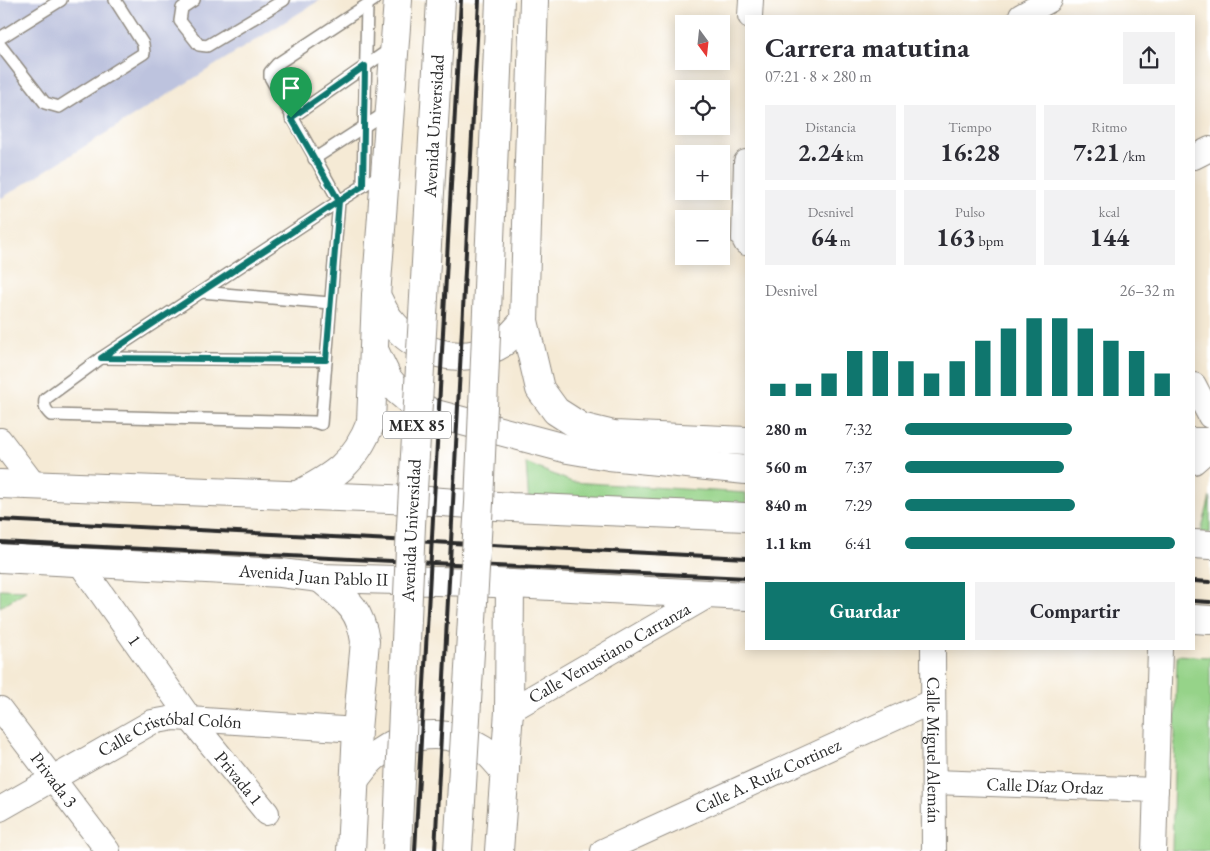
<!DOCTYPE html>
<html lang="es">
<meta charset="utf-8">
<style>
:root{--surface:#fff;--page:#f2f2f3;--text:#2b2b33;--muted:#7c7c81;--accent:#0f766e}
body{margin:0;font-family:"EB Garamond",serif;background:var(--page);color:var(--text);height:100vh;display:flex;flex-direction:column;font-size:19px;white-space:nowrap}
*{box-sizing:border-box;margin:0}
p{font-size:16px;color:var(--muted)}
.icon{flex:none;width:28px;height:28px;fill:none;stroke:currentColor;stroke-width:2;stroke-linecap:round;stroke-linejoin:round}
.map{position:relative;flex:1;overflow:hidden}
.sheet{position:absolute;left:745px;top:15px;width:450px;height:635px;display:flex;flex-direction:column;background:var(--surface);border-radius:0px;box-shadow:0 2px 12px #0003}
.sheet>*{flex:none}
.needle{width:32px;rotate:165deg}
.fabs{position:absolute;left:675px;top:15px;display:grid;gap:10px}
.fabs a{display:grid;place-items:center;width:55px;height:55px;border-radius:0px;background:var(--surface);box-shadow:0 2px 12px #0003;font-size:25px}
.pin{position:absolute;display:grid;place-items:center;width:42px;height:42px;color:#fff;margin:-51px -21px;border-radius:50% 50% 50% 0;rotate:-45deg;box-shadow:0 0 5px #0007}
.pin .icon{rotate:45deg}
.round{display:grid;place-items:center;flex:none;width:52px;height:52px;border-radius:0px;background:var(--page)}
.overview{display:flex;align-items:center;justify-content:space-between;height:85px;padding:0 20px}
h1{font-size:28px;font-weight:700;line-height:38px}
.metrics{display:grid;grid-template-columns:repeat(3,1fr);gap:8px;height:85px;padding:5px 20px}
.metrics div{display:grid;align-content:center;border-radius:0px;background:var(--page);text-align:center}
.metrics b{font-size:25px;font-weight:700}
.metrics small{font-size:14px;font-weight:400}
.metrics p{font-size:14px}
.chart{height:140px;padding:10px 20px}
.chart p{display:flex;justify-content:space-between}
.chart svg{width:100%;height:90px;margin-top:5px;stroke:var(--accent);stroke-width:6}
.cta{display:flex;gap:10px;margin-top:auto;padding:10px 20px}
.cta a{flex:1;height:58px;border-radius:0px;background:var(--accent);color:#fff;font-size:20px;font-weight:700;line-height:58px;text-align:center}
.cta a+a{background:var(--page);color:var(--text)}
ul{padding:0 20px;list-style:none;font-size:16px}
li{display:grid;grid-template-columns:80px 60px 1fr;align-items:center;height:38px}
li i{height:12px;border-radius:6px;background:var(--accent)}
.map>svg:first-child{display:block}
.industrial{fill:#bdc3de}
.green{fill:#96d389;stroke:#607f5a}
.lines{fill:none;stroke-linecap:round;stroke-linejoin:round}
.lane-casing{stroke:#908a80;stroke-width:14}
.street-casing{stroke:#908a80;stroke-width:26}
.secondary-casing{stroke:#908a80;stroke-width:30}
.highway-casing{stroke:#908a80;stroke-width:30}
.lane{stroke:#fff;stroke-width:11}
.street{stroke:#fff;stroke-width:24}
.secondary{stroke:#fff;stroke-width:28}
.highway{stroke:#fff;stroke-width:28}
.rail{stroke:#2b2b2b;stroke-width:4}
.highway-bridge-casing{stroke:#908a80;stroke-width:30;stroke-linecap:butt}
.highway-bridge{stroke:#fff;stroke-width:28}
.route-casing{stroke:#fff;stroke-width:10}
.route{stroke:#0f766e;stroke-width:6}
.labels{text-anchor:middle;stroke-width:4;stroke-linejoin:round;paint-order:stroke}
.shield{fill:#fff;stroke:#6b6b6b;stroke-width:1}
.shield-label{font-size:16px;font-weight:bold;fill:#2b2b2b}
.street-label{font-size:18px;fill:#2b2b2b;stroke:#fff}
</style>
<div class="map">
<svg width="1210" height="851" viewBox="0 0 1210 851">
<rect width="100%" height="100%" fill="#fff"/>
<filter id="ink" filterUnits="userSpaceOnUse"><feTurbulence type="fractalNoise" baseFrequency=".02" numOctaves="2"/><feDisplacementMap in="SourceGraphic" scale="10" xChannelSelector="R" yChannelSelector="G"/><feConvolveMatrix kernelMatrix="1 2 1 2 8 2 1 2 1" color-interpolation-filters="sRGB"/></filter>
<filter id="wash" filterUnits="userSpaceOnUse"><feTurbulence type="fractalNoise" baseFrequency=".0096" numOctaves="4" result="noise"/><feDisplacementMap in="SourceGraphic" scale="20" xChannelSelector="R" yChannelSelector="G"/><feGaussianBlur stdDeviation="1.12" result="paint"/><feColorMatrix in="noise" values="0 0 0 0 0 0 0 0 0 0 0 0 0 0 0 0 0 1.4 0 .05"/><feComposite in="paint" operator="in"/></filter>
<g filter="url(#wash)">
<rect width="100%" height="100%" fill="#f5ead5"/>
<!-- industrial -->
<polygon class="industrial" points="0,0 320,0 0,199"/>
<!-- green -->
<g class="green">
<polygon points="526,463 572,482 746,493 746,514 529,505"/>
<polygon points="1210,497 1210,533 1201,532"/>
<polygon points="0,589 27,590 0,607"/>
<polygon points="1177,655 1210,657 1210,851 1172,851"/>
</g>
</g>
<g filter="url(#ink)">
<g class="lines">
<!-- lane casing -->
<g class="lane-casing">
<g id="lane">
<polyline points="194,0 182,8 180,21 199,45 207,46 284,0"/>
<path d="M374,0L277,64L270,72V77L339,201L321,424L315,422L51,415C45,410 44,406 45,399L101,358L339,201C354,192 369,182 384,172"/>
<polyline points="0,38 61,0"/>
<polyline points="0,45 45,103 59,107 144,53 143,44 115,0"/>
<polyline points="291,118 393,47"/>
<polyline points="314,159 388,111"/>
<polyline points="363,186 367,5"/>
<polyline points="201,292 330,303"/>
<polyline points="101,358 326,360"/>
</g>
</g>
<!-- street casing -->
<g class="street-casing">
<g id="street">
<polyline points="750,16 751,0"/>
<polyline points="1021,16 1050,0"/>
<polyline points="1194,157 1210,149"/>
<polyline points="746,162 744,239 746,243"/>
<polyline points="1194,385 1210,416"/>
<polyline points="0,440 35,486"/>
<polyline points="1194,462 1210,448"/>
<path id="s1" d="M79,562L191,720L267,813"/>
<path id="s2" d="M933,649L934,851"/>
<path id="s3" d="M0,709L108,851"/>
<path id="s4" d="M509,711L711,594"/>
<path id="s5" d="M934,782L1156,790"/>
<path id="s6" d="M0,809L152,722L174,718L357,730"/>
<path id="s7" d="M603,851L933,701"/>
<polyline points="1154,851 1160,649"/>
</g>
</g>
<!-- secondary casing -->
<g class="secondary-casing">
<g id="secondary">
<polyline points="1194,442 1210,442"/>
<polyline points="0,484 415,500 511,507 746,517"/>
<polyline points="1194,544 1210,545"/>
<path id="s8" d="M0,558L281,573L320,578L475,582L746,596"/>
<polyline points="1194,619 1210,620"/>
</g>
</g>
<!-- highway casing -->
<g class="highway-casing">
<g id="highway">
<polyline points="534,0 524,321 540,389 556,411 581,427 614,435 746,441"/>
<path d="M376,296C381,304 384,313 390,320C416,353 457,366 496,347C508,341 516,330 524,321"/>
<polyline points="375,352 388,379 398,391 410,401 432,413 568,449 609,456 746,470"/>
<path d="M294,497C333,477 355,464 371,422L376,296L398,0"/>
<path d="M320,578C345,599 360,607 365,641L357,730L351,851"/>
<path d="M355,779C361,772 367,762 375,756C406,731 448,728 483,749C491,754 498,764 505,771"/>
<polyline points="499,851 509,711 510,584"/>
</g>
</g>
<!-- lane -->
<use href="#lane" class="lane"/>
<!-- street -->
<use href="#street" class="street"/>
<!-- secondary -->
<use href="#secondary" class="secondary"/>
<!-- highway -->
<use href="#highway" class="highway"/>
<!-- rail -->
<g class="rail">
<polyline points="0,520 746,558"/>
<polyline points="0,542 746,578"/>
<polyline points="1194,581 1210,582"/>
<polyline points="1194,601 1210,602"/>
<polyline points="415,851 461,0"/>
<polyline points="435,851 479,0"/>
</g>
<!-- highway-bridge casing -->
<g class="highway-bridge-casing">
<g id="highway-bridge">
<path id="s9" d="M397,851L411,525L441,0"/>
<polyline points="458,851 479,503 500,0"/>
</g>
</g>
<!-- highway-bridge -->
<use href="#highway-bridge" class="highway-bridge"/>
</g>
</g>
<g class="lines" filter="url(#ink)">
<!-- route casing -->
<g class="route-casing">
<polyline id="route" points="291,118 339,201 326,360 101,358 339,201 363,186 365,66 291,118"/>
</g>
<!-- route -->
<use href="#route" class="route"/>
</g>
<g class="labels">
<!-- shield labels -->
<rect class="shield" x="383" y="411.5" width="68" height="27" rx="4"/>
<g class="shield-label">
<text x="417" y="431">MEX 85</text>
</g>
<!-- street labels -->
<g class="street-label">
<text dy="6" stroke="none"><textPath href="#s9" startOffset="726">Avenida Universidad</textPath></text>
<text dy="6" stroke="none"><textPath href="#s9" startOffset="321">Avenida Universidad</textPath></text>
<text dy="6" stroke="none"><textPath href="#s8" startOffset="314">Avenida Juan Pablo II</textPath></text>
<text dy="6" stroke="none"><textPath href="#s1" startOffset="96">1</textPath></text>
<text dy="6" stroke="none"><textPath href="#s4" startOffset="116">Calle Venustiano Carranza</textPath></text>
<text dy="6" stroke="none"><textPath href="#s6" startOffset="190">Calle Cristóbal Colón</textPath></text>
<text dy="6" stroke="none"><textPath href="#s2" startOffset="101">Calle Miguel Alemán</textPath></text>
<text dy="6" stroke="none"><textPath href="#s7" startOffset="181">Calle A. Ruíz Cortinez</textPath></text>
<text dy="6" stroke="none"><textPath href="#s1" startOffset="269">Privada 1</textPath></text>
<text dy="6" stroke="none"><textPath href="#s3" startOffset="89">Privada 3</textPath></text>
<text dy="6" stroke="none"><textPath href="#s5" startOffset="111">Calle Díaz Ordaz</textPath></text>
</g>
</g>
</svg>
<div class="fabs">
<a><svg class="needle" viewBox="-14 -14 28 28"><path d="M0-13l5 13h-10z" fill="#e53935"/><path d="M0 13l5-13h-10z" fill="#7c7c81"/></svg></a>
<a><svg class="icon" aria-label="locate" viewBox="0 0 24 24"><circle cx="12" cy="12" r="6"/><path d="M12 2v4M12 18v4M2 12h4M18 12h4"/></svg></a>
<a>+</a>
<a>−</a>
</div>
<div class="pin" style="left:291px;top:118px;background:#1e9e55"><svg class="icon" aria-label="arrive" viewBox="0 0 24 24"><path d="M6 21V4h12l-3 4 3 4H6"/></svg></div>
<section class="sheet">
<div class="overview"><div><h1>Carrera matutina</h1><p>07:21 · 8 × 280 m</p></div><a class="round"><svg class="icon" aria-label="share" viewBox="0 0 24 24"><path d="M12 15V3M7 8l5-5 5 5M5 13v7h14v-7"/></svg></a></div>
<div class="metrics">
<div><p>Distancia</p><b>2.24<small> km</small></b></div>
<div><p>Tiempo</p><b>16:28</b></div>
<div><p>Ritmo</p><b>7:21<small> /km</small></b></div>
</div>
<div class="metrics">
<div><p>Desnivel</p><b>64<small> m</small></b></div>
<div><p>Pulso</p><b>163<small> bpm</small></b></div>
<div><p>kcal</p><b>144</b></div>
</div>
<div class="chart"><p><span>Desnivel</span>26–32 m</p>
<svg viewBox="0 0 160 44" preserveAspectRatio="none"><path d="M5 44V38M15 44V38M25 44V33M35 44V22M45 44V22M55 44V27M65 44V33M75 44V27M85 44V17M95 44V11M105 44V6M115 44V6M125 44V11M135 44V17M145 44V22M155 44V33"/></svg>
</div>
<ul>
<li><b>280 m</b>7:32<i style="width:62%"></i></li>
<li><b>560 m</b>7:37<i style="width:59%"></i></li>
<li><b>840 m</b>7:29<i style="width:63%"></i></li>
<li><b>1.1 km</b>6:41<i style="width:100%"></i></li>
</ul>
<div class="cta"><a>Guardar</a><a>Compartir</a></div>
</section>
</div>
